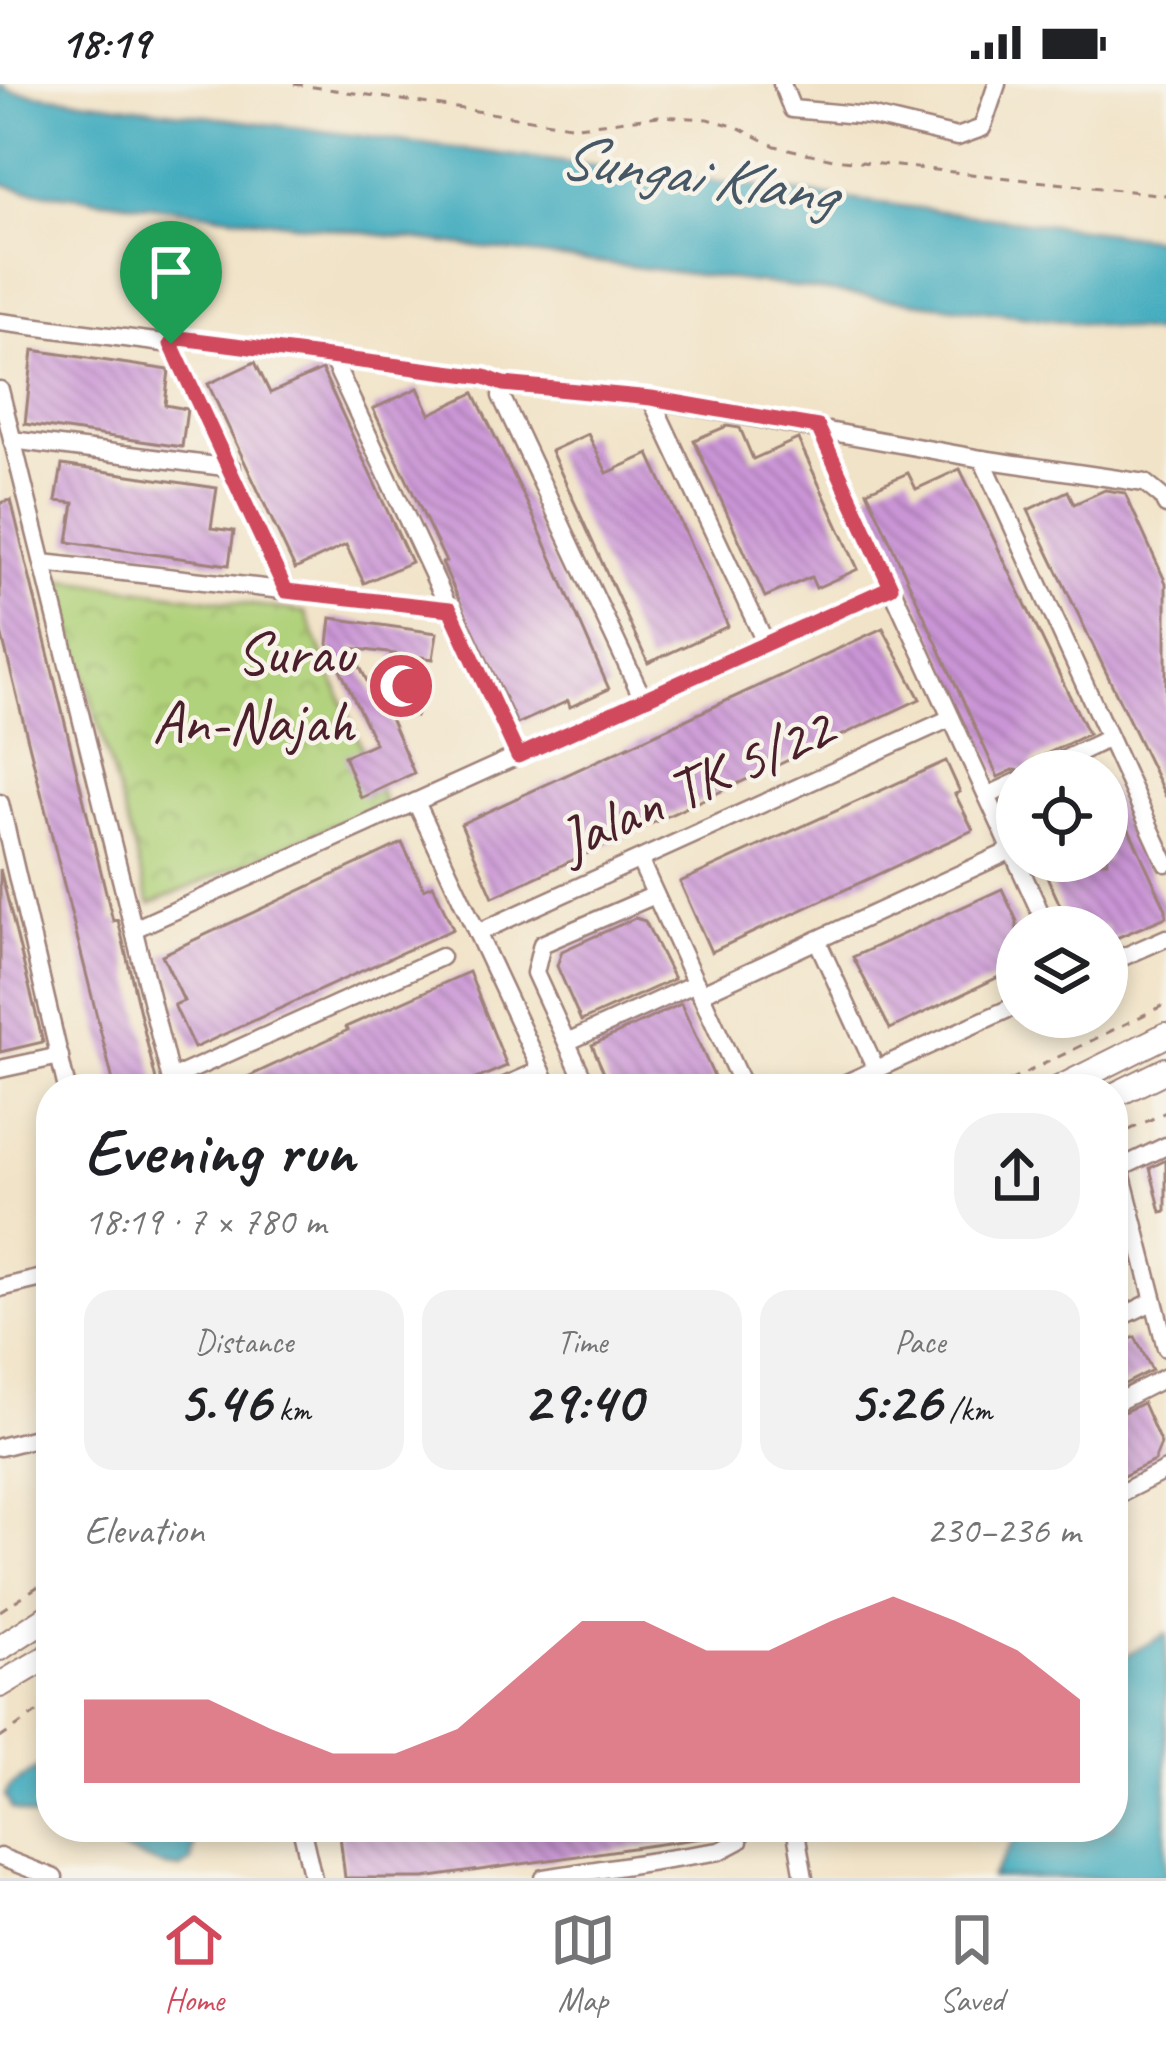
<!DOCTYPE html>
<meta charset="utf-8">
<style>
:root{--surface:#fff;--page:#f2f2f2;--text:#202124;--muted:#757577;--line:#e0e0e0;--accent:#d1495b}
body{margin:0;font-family:Caveat,sans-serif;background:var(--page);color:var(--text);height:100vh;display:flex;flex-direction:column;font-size:45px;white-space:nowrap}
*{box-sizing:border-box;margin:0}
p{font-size:39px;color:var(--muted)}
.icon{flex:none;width:66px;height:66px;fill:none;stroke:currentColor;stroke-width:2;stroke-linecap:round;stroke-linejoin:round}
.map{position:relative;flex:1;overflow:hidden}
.details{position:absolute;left:36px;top:990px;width:1092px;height:768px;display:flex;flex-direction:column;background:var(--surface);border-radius:48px;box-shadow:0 6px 18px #0003}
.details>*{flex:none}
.tools{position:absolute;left:996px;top:666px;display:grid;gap:24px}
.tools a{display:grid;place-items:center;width:132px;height:132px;border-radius:50%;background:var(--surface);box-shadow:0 6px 18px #0003;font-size:60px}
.pin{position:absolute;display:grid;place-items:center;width:102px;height:102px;color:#fff;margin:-123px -51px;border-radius:50% 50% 50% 0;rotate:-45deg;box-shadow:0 0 12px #0007}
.pin .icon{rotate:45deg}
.round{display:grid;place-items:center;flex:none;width:126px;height:126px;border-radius:48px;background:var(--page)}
.head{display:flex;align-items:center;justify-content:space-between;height:204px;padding:0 48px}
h1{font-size:66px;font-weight:600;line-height:90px}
.metrics{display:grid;grid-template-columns:repeat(3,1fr);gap:18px;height:204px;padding:12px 48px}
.metrics div{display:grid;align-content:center;border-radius:30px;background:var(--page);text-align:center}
.metrics b{font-size:60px;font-weight:600}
.metrics small{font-size:33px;font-weight:400}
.metrics p{font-size:33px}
.chart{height:336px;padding:24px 48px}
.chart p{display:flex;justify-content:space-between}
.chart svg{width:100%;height:216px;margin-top:12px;fill:var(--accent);opacity:.7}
.status{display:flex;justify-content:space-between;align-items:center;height:84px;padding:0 60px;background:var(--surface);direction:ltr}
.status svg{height:33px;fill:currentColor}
.tabs{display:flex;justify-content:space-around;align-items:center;height:168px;border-top:3px solid var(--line);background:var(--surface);font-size:33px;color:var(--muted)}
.tabs a{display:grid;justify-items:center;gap:6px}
.tabs .current{color:var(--accent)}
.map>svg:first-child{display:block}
.park{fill:url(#park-crowns);stroke:#7e7853;stroke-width:3}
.water{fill:#3fabbe;stroke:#446574;stroke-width:3}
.building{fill:url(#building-back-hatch);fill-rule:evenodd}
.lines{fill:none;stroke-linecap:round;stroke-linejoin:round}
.minor-casing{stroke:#9e8179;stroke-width:21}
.highway-casing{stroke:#9e8179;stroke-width:28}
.path{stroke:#9e8179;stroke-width:3;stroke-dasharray:9 9;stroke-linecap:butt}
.minor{stroke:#fff;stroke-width:16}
.highway{stroke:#fff;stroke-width:24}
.route-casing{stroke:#fff;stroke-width:24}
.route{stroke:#d1495b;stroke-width:15}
.labels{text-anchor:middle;stroke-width:9;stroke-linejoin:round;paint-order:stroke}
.poi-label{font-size:60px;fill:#4a1f2b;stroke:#f7f3e8;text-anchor:end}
.street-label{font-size:60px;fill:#4a1f2b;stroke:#f7f3e8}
.water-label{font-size:63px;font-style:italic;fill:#465766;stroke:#f7f3e8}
</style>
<div class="status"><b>18:19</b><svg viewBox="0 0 49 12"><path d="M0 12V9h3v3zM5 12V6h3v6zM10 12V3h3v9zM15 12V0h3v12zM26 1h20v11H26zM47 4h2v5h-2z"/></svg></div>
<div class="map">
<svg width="1166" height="1794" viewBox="0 0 1166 1794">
<defs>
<pattern id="park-crowns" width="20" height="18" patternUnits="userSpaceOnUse" patternTransform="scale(3)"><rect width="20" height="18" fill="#b1d27b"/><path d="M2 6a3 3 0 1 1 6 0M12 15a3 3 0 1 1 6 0" fill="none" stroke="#9ab46a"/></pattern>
<pattern id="building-back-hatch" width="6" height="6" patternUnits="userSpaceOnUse" patternTransform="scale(3)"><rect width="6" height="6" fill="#ca95d6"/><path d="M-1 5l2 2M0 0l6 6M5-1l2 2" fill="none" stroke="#a679ae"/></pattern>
</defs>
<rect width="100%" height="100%" fill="#f7f3e8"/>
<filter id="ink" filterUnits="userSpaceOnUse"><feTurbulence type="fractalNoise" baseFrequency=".00833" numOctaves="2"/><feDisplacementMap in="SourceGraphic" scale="24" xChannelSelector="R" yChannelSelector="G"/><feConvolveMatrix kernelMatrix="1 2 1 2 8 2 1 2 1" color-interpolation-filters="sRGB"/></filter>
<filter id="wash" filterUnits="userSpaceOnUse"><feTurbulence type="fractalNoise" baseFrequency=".004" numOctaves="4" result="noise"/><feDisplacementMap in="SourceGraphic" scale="48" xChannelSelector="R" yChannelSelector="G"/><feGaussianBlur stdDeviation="2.7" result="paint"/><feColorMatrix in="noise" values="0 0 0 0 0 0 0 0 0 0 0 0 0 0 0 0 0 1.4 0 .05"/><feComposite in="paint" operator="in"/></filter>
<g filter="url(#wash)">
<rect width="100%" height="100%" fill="#f1e3c7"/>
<!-- park -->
<polygon class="park" points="57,495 305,528 385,719 150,820"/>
<!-- water -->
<g class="water">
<polygon points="0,1 12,7 1166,156 1166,250 25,106 0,99"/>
<polygon points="1166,1550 1166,1794 991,1794 1022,1743 1113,1743 1113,1579"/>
<polygon points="51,1674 51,1740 12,1725 5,1711 10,1703"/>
<polygon points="60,1743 196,1743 191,1778 181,1785 166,1783"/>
</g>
<g id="blocks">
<!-- building -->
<g class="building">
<polygon points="33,266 169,286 165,321 187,325 182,363 25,340"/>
<polygon points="255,278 270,309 322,286 411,478 364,499 346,461 295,485 208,300"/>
<polygon points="418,304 430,330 474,309 531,427 609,605 570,623 568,617 517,640 442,479 446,478 373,325"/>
<polygon points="727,342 740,344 753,375 798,355 858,485 816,504 811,493 765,513 694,356"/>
<polygon points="588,350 607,389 649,370 728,542 648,579 551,367"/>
<polygon points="62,381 217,404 211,444 234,447 229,481 68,458 74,419 56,417"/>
<polygon points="960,385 1088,650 1034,676 1027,687 1013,686 998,693 867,407 908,389 916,405"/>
<polygon points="1105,406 1125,409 1166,499 1166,713 1028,426 1068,407 1074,420"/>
<polygon points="11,416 113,837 118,836 158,1005 115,1005 0,544 0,419"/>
<path d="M331,534L437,549L433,575L421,573L411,599L427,605L416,633L384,620L414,689L361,714L344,672L375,659L328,560ZM351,564L395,570L377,618Z"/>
<polygon points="883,544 920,615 493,813 461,740"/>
<polygon points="946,677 960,708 955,710 973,746 711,868 680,798"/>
<polygon points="1107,698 1166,825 1166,833 1107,858 1107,843 1070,843 1040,777 1107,777"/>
<polygon points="402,759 424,805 433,801 453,845 194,964 174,921 184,917 162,871"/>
<polygon points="0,785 43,958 0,968"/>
<polygon points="1002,805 1017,837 1017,884 890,945 853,873"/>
<polygon points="635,834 645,837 674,895 581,937 557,882 562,867"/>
<polygon points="469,888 507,982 452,1005 222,1005 348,946 346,943"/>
<polygon points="681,920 716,997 698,1005 611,1005 592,961"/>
<polygon points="1166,1076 1166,1127 1161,1128 1150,1084"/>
<polygon points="1135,1253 1152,1286 1113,1306 1113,1264"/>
<polygon points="1143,1319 1161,1360 1154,1377 1113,1397 1113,1333"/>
<polygon points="339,1743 722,1743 723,1751 424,1794 345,1794"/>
</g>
</g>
</g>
<g filter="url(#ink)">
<use href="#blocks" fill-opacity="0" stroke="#9e8179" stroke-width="3"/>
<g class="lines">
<!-- minor casing -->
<g class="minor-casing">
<g id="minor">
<polyline points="782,0 792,25 869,32 957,53 982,44 997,0"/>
<polyline points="0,238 171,260 180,254 485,293 503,300 651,315 982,375 1145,399 1162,413 1166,421"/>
<polyline points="171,260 287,507"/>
<polyline points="332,274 518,672"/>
<polyline points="503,300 501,312 643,615"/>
<polyline points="0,306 173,1005"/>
<polyline points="651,315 766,560"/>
<polyline points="818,343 1047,843"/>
<polyline points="12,356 232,384"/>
<polyline points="982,375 1166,779"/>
<polyline points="43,479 450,525"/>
<polyline points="1040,687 1109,654"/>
<polyline points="987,712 1017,698"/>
<polyline points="416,718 550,1005"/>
<polyline points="0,719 67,1005"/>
<polyline points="640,777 744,1005"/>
<polyline points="134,845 891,503"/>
<polyline points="477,849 951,634"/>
<polyline points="817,856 876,985"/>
<polyline points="1107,880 1166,854"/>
<polyline points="700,910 1012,766"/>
<polyline points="567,958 696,899"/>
<polyline points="0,985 60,972"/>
<polyline points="171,995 441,873"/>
<polyline points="498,1005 541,986"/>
<polyline points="588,1005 535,889 542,860 655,811"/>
<polyline points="833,1005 1017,921"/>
<polyline points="1120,1084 1166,1264"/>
<polyline points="1114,1087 1166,1062"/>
<polyline points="0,1204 51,1192"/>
<polyline points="1113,1237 1154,1217"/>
<polyline points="1113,1320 1166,1293"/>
<polyline points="0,1363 51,1350"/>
<polyline points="1113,1413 1166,1386"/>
<polyline points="301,1743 313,1794"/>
<polyline points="795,1743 804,1794"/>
<polyline points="0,1773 54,1794"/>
<polyline points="544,1794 720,1767 739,1757 738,1743"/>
</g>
</g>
<!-- highway casing -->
<g class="highway-casing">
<g id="highway">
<polyline points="1058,1005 1166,951"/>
<polyline points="1113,1012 1166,986"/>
<polyline points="0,1564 51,1531"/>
<polyline points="0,1601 51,1571"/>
</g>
</g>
<!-- path -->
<g class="path">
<polyline points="294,0 577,42 659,32 708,35 737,43 775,62 833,75 1166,111"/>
<polyline points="993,1005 1166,920"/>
<polyline points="1113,1054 1166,1028"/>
<polyline points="0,1527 51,1494"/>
<polyline points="0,1654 51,1619"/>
</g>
<!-- minor -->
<use href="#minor" class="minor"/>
<!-- highway -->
<use href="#highway" class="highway"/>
</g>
</g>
<g class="lines" filter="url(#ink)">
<!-- route casing -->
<g class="route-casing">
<polygon id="route" points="180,254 485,293 503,300 651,314 818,343 891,503 518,672 450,525 286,507 171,260"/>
</g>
<!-- route -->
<use href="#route" class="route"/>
</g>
<!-- icons -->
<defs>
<g id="mosque-disc" transform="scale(3.45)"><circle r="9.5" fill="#d1495b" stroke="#f7f3e8"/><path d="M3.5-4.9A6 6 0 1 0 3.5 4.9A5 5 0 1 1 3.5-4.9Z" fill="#fff"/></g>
</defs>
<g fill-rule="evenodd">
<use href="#mosque-disc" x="401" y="602"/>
</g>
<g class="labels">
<!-- poi labels -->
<g class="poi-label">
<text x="354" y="589">Surau<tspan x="354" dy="69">An-Najah</tspan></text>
</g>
<!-- street labels -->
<g class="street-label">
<text transform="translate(695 699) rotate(-24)" y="21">Jalan TK 5/22</text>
</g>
<!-- water labels -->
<g class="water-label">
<text transform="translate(697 89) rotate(8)" y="22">Sungai Klang</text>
</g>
</g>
</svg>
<div class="tools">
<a><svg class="icon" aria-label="locate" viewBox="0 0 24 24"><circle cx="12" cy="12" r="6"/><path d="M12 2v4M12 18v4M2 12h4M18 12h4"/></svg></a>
<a><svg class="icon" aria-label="layers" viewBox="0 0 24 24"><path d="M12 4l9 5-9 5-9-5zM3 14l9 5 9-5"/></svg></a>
</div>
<div class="pin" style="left:171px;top:260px;background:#1e9e55"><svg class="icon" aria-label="arrive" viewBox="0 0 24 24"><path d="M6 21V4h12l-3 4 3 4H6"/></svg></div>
<section class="details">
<div class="head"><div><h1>Evening run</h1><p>18:19 · 7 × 780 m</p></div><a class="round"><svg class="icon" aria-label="share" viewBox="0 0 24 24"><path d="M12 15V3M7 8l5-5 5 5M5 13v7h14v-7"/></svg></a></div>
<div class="metrics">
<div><p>Distance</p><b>5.46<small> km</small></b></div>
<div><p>Time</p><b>29:40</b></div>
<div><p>Pace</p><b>5:26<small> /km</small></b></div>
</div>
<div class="chart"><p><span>Elevation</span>230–236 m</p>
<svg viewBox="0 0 160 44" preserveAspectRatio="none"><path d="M0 44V27L10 27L20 27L30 33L40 38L50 38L60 33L70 22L80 11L90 11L100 17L110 17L120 11L130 6L140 11L150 17L160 27V44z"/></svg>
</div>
</section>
</div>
<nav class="tabs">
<a class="current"><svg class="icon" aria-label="home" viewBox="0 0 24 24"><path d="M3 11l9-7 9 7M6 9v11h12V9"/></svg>Home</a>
<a><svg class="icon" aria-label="map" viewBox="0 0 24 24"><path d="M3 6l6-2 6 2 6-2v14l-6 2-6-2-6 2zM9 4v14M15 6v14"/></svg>Map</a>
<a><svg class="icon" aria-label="saved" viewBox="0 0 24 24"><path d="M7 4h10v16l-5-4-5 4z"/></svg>Saved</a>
</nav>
